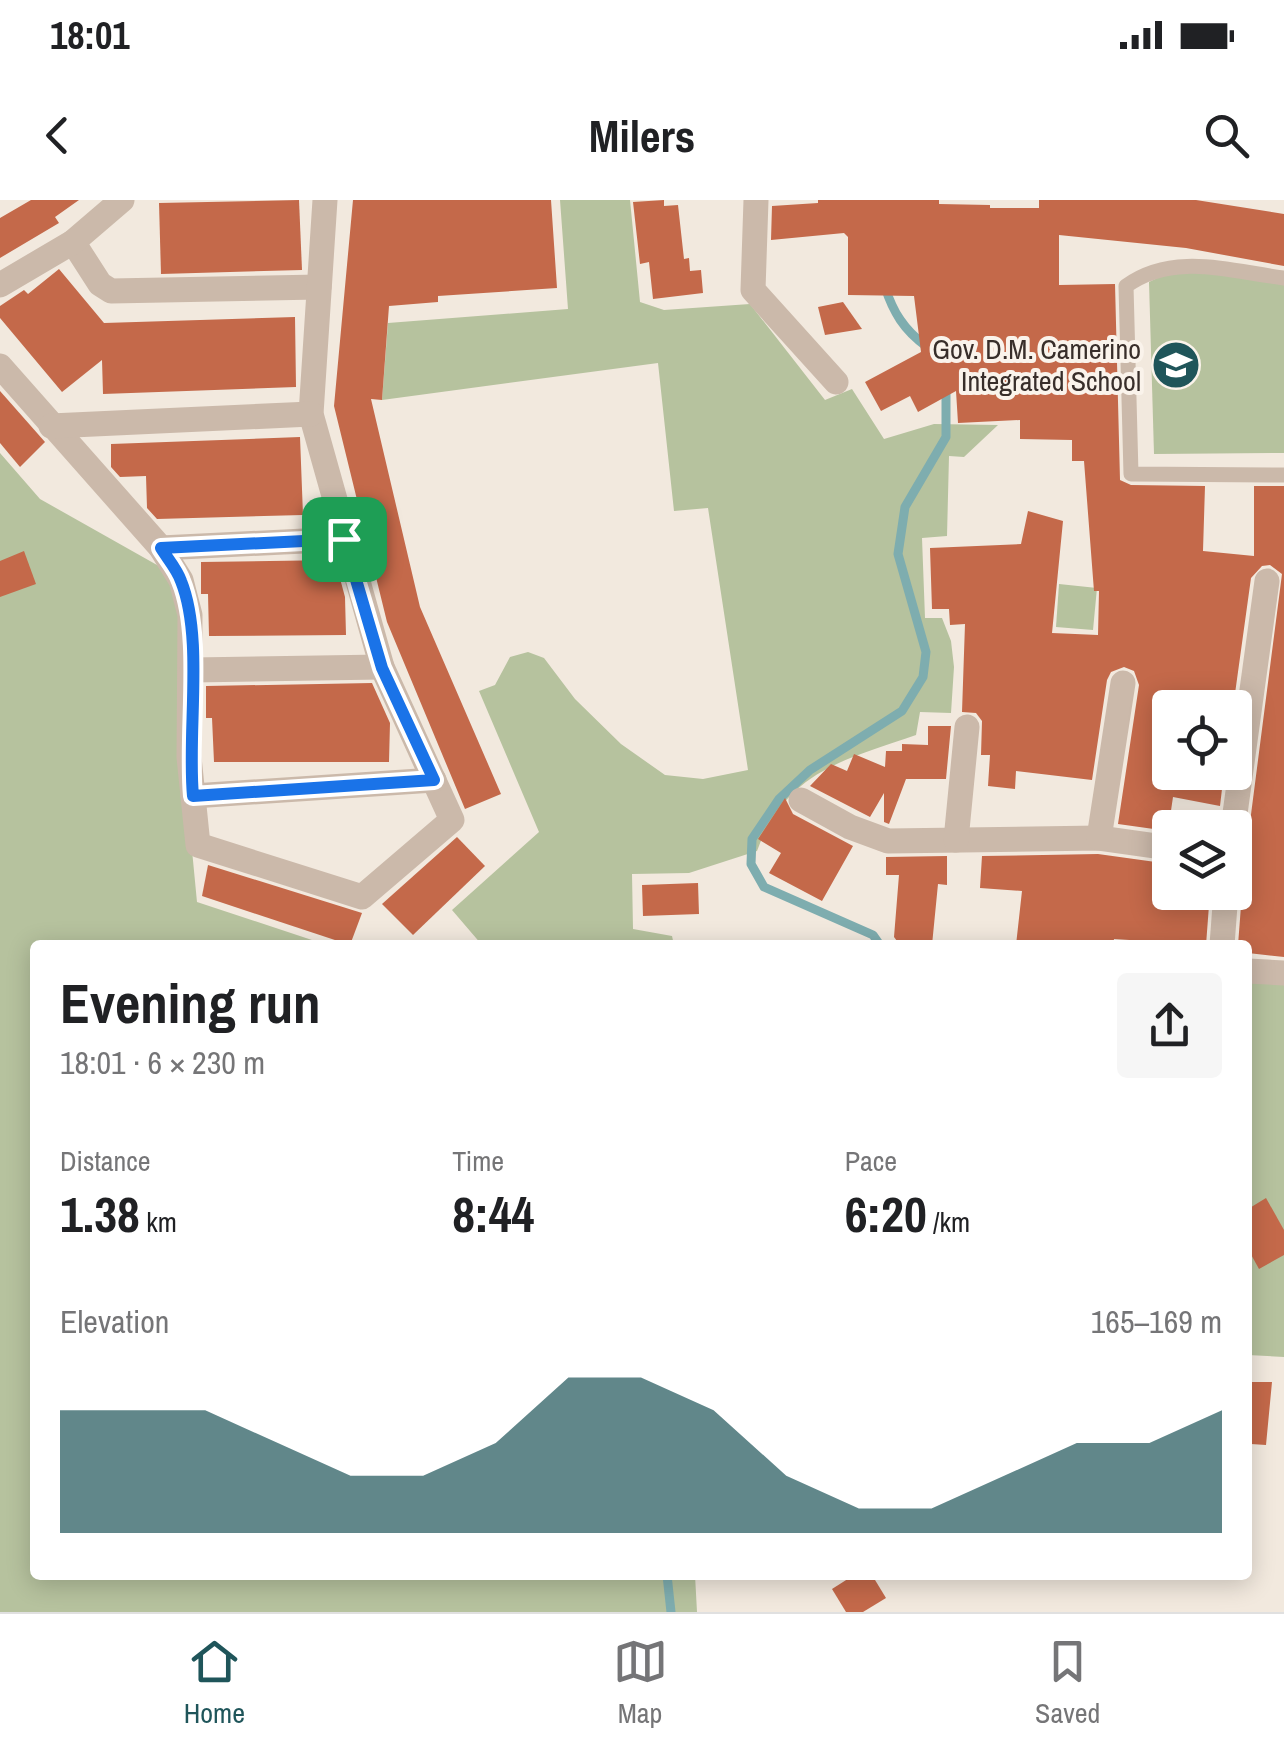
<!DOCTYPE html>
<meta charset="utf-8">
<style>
:root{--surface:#fff;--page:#f6f6f6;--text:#202124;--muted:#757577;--line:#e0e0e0;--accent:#1f555a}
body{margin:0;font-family:"Archivo Narrow",sans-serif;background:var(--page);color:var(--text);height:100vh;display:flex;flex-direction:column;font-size:38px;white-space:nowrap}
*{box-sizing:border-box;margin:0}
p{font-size:32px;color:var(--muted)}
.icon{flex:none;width:55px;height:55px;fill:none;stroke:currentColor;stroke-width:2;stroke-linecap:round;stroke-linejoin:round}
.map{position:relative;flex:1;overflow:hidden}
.side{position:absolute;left:30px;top:740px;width:1222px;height:640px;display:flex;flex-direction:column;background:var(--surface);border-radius:10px;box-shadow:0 5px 25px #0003}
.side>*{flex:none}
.fabs{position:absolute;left:1152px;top:490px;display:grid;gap:20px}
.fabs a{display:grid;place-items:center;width:100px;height:100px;border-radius:10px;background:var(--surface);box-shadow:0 5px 25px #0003;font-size:50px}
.pin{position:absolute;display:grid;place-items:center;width:85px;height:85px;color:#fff;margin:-42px;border-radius:20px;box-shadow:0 5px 15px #0006}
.round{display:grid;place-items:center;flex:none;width:105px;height:105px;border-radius:10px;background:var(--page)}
.summary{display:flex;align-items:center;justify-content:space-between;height:170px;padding:0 30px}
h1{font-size:55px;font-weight:800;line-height:75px}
.stats{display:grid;grid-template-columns:repeat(3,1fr);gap:15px;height:170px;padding:10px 30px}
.stats div{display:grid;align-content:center}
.stats b{font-size:50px;font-weight:800}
.stats small{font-size:28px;font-weight:400}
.stats p{font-size:28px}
.chart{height:280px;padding:20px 30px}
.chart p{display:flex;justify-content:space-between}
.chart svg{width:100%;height:180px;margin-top:10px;fill:var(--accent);opacity:.7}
.status{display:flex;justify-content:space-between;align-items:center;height:70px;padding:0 50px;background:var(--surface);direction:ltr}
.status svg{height:28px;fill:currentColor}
header{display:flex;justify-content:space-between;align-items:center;height:130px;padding:0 30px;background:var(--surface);font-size:45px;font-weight:800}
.menu{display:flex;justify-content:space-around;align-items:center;height:140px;border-top:2px solid var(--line);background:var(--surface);font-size:28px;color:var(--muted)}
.menu a{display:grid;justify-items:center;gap:5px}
.menu .active{color:var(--accent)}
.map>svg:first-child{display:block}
.green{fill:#b6c29e}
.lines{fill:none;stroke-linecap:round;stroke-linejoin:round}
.stream{stroke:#7eadaf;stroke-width:9}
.building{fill:#c4694a}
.lane{stroke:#cbb9aa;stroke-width:15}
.street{stroke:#cbb9aa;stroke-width:25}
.route-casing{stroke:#fff;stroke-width:20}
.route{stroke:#1a73e8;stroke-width:12}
.labels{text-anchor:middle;stroke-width:8;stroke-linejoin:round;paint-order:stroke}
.poi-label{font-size:28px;fill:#382e2a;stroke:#faf3eb;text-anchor:end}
</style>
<div class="status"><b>18:01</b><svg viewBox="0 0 49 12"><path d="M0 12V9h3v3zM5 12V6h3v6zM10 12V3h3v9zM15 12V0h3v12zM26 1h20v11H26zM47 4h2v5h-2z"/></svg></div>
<header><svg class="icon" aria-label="back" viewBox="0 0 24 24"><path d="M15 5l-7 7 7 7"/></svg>Milers<svg class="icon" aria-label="search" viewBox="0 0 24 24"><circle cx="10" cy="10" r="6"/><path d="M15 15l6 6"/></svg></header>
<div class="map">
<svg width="1284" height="1412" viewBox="0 0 1284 1412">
<rect width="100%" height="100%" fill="#f2e9de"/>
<!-- green -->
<g class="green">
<path d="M560,0H630L640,102L664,110L750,104L825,200L852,189L884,239L934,224L998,225L964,257L949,256L947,336L922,338L925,418H942L951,441L954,467L951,513L920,512L916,535C843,560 786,572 757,651L689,673L632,674L633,729L672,736L674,745H482L452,710L539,632L479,491L495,485L510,457L528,452L544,458L575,499L621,544L665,575L703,579L748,570L708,308L674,311L658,163L382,200L388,123L568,109Z"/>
<polygon points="1188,63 1284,80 1284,253 1154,254 1149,82"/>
<polygon points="0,253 40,299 173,374 180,406 182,546 197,702 327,745 35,745 35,1375 695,1375 697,1412 0,1412"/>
<polygon points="1059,384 1097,388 1093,430 1056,427"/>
<polygon points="1248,782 1284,783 1284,1157 1248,1155"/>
</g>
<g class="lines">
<!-- stream -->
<g class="stream">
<path d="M885,87C893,112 904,130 926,146"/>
<polyline points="880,745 873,735 764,687 751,664 752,639 779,599 810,570 902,511 923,477 926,452 898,354 905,307 946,237 946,185"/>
<polyline points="667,1375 671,1412"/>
</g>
</g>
<!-- building -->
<g class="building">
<polygon points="31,0 79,0 55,17 59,23 0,58 0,18"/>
<polygon points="299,0 302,70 161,74 159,3"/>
<polygon points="353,0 551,0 557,88 438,96 438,102 389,106 382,200 371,199 420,407 501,594 465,609 387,422 334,206"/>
<polygon points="664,0 664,6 678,5 684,59 689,58 690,71 701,70 703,93 653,99 649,62 640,64 633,2"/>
<polygon points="818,0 939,0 939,4 990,5 990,8 1039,8 1039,0 1196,0 1284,14 1284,66 1186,48 1059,35 1059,85 1115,84 1120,280 1131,285 1205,286 1203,351 1254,356 1254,286 1284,286 1284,757 1248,753 1248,745 1238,745 1242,693 1235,679 1235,644 1245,639 1249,630 1282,374 1270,365 1262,366 1251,378 1233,508 1170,508 1170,572 1224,572 1220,606 1173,597 1168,631 1118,624 1139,485 1134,471 1124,467 1111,472 1107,480 1092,580 1016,571 1015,589 988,586 990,555 981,555 982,521 976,513 962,512 965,424 950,425 949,409 932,409 930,348 1021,344 1028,311 1063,321 1052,433 1098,435 1099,391 1094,391 1084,261 1072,261 1072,240 1020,239 1020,220 958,223 956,191 918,212 910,196 881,211 865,182 921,152 914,96 848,95 848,37 844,33 771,40 772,6 818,3"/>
<polygon points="59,69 104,123 295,117 296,187 103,194 102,160 62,192 0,118 0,106 24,90 28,94"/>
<polygon points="843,102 862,129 825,135 818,107"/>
<polygon points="0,191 45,242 20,267 0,243"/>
<polygon points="300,237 303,315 157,319 147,308 146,276 120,277 111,267 111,244"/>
<polygon points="24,351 36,384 0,397 0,361"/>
<polygon points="335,360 345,397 346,435 209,436 208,394 201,394 201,362"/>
<polygon points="372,483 390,523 389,562 214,562 212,518 206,518 206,486"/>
<polygon points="928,526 951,526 946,579 906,579 889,624 884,622 884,593 870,617 810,586 831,564 847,571 854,554 885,567 886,551 902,551 902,544 928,545"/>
<polygon points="785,598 793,614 853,646 822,701 769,673 781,653 758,639"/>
<polygon points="457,637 485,666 413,735 382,704"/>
<polygon points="1098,654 1170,664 1170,692 1210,692 1206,745 1114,739 1113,745 1016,745 1022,691 980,688 982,656"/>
<polygon points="947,656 947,685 938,684 932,745 900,745 894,737 899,675 886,675 886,657"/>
<polygon points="208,665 362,713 350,745 202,696"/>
<polygon points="698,683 699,714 643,716 642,685"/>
<polygon points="1266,998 1284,1030 1284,1055 1259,1069 1248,1049 1248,1009"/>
<polygon points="1251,1182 1272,1182 1266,1245 1251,1244 1251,1207 1248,1207"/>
<polygon points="854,1375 872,1375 886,1398 863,1412 846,1412 832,1389"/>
</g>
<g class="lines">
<!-- lane -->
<path class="lane" d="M1284,78C1229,71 1173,52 1126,86L1131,274L1284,275"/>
<!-- street -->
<g class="street">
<polyline points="756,0 753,90 836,182"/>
<polyline points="73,42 100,84 111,91 319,87"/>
<polyline points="0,85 73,42 122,0"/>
<polyline points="0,166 161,348 181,380 190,415 189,557 198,645 362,697 452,620 382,467 311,214 325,0"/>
<polyline points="51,226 311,214"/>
<polyline points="161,348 344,339"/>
<polyline points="192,470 382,467"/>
<polyline points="193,596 434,580"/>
<polyline points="801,600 850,627 888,641 1099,638 1170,648"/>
<polyline points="1233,628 1267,381"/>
<polyline points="1099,638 1123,483"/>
<polyline points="956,640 967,527"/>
<polyline points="1222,745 1226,692"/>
<polyline points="1248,771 1284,773"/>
</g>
</g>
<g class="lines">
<!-- route casing -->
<g class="route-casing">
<path id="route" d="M344,339L382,468L434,580L193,596C187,532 204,438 181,381C177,369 167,358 161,348Z"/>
</g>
<!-- route -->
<use href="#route" class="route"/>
</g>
<!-- icons -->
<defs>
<g id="school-disc" transform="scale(2.5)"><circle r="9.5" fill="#1f555a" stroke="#faf3eb"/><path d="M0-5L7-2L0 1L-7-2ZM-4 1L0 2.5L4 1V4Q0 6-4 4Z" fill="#fff"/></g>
</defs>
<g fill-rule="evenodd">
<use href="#school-disc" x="1176" y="165"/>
</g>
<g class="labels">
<!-- poi labels -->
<g class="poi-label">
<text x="1141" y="159">Gov. D.M. Camerino<tspan x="1141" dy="32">Integrated School</tspan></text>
</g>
</g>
</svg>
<div class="fabs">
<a><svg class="icon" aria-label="locate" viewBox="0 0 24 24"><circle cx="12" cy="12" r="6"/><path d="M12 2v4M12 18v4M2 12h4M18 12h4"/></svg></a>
<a><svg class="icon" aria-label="layers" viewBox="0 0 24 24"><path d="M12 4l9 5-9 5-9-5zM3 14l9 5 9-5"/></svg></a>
</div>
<div class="pin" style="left:344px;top:339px;background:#1e9e55"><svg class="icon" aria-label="arrive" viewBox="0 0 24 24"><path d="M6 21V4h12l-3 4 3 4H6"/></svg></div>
<section class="side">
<div class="summary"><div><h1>Evening run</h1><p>18:01 · 6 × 230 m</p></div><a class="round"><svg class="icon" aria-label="share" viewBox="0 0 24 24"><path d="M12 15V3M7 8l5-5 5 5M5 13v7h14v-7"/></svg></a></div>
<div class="stats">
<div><p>Distance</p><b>1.38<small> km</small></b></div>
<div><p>Time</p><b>8:44</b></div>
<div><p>Pace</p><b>6:20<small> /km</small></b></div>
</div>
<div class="chart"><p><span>Elevation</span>165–169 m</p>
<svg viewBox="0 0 160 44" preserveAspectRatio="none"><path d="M0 44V14L10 14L20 14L30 22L40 30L50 30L60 22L70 6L80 6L90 14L100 30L110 38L120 38L130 30L140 22L150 22L160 14V44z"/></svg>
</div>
</section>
</div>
<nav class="menu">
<a class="active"><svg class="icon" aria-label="home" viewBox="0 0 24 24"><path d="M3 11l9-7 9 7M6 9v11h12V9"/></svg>Home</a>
<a><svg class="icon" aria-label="map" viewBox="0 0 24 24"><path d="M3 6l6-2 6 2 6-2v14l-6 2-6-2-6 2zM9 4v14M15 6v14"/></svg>Map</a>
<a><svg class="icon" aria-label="saved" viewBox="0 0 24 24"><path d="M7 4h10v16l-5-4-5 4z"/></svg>Saved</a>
</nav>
